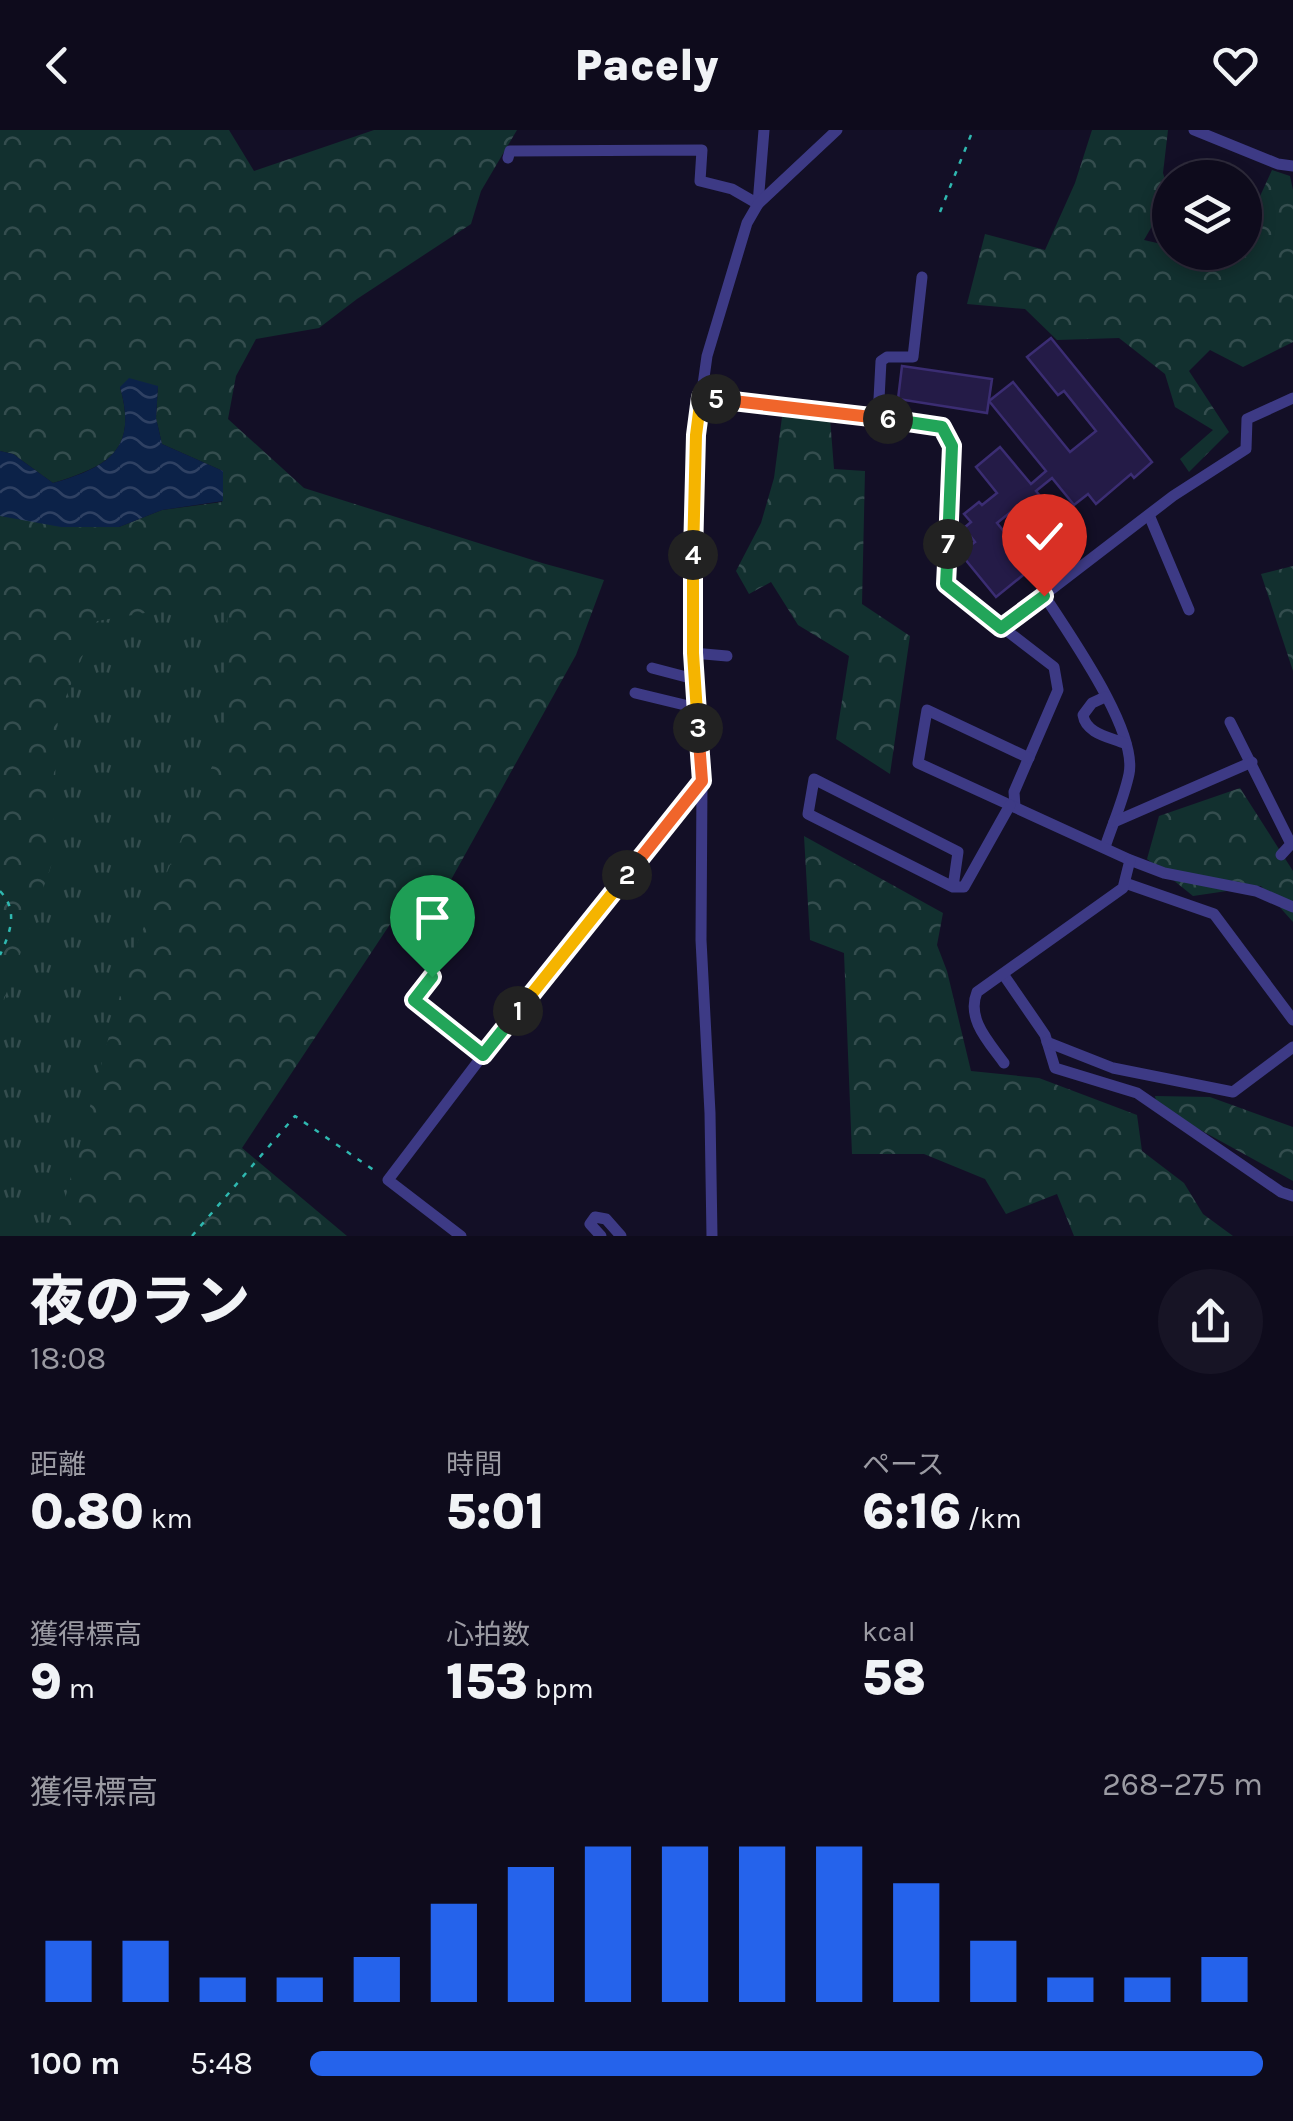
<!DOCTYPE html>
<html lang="ja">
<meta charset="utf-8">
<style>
:root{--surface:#0e0b1c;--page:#171425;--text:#f1f3f6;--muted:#9b9ba3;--line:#2e2b3b;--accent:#2563eb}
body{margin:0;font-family:Karla,"Noto Sans JP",sans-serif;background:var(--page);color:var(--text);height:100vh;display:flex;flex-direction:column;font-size:38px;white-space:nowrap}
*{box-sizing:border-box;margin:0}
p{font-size:32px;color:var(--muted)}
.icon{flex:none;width:55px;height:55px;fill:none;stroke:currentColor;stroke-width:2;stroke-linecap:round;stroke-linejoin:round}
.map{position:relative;height:1106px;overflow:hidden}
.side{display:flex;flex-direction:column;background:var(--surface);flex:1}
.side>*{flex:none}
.controls{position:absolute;left:1152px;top:30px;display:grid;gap:20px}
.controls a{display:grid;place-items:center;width:110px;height:110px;border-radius:50%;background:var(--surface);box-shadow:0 5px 15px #0003,0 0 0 2px var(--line);font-size:50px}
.pin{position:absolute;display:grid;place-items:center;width:85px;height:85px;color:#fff;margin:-102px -42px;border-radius:50% 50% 50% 0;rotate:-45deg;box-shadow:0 0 10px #0007}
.pin .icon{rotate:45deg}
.km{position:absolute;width:50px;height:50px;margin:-25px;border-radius:50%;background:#222;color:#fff;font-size:28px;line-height:50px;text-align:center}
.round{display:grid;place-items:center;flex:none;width:105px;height:105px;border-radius:52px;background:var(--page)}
.overview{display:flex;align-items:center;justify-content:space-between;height:170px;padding:0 30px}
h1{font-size:55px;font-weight:800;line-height:75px}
.figures{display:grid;grid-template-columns:repeat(3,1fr);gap:15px;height:170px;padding:10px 30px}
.figures div{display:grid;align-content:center}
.figures b{font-size:50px;font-weight:800}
.figures small{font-size:28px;font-weight:400}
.figures p{font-size:28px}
.chart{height:280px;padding:20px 30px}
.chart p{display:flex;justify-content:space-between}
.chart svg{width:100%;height:180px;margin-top:10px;stroke:var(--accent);stroke-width:6}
ul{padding:0 30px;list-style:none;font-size:32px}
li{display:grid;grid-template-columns:160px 120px 1fr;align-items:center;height:75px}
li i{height:25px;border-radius:12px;background:var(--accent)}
header{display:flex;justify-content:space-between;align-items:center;height:130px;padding:0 30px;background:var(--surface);font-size:45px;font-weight:800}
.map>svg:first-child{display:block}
.grass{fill:url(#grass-tufts)}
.forest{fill:url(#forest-crowns)}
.water{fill:url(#water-waves)}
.building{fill:#241b47;stroke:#3b2d73;stroke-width:2.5}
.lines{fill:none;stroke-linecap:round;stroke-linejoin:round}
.path{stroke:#2fb8b0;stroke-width:2.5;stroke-dasharray:5 8;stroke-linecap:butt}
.minor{stroke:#3d3a85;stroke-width:11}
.split-1-casing{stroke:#fff;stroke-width:20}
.split-2-casing{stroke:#fff;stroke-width:20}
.split-3-casing{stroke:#fff;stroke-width:20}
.split-4-casing{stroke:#fff;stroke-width:20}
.split-5-casing{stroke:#fff;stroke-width:20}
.split-6-casing{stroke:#fff;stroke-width:20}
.split-7-casing{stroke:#fff;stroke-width:20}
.split-8-casing{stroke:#fff;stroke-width:20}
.split-1{stroke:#22a559;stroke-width:12}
.split-2{stroke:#f5b400;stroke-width:12}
.split-3{stroke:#f0652b;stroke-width:12}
.split-4{stroke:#f5b400;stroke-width:12}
.split-5{stroke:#f5b400;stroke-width:12}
.split-6{stroke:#f0652b;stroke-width:12}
.split-7{stroke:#22a559;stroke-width:12}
.split-8{stroke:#22a559;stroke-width:12}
</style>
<header><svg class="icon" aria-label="back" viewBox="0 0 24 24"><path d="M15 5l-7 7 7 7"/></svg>Pacely<svg class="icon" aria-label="heart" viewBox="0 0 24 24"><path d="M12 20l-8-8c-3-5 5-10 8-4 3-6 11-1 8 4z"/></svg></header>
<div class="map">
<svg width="1293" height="1106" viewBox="0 0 1293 1106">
<defs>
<pattern id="grass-tufts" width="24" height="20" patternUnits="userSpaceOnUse" patternTransform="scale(2.5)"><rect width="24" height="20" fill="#12302f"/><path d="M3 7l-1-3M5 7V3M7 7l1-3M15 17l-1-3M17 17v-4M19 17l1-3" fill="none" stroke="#344d4e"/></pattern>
<pattern id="forest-crowns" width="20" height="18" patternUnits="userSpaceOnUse" patternTransform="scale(2.5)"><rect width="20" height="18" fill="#12302f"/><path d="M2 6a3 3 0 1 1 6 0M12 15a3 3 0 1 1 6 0" fill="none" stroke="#344d4e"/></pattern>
<pattern id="water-waves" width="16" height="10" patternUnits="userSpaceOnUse" patternTransform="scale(2.5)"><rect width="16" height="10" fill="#0c2248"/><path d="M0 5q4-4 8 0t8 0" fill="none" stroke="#2f4163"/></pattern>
</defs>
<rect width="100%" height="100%" fill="#130f26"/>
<!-- grass -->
<polygon class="grass" points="215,419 252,545 66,1106 0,1106 0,440"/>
<!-- forest -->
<g class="forest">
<path d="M0,0H229L254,41L374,0H517L481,61L471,94L357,169L319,198L256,209L236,246L228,289L304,358L542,433L604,450L576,525L447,757L410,764L242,1018L347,1106H55L129,832L224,608L228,469L97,491L58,586L51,736L4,870L0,1008V560L5,555L0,550V386L119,397L162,380L222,372L223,341L162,314L156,288L158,256L120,257C138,321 108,336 53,353L13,324L0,321Z"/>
<polygon points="1092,0 1168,0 1163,43 1170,65 1144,110 1170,116 1170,122 1202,123 1231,128 1234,123 1245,122 1245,99 1272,40 1290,46 1293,60 1293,212 1243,237 1210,220 1189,241 1229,302 1189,342 1180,329 1213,300 1175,277 1165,244 1119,208 1057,210 1025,179 967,174 985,104 1045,120 1075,53"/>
<polygon points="782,287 830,288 834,339 865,341 862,474 910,506 890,644 836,609 849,526 798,495 771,452 749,464 736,441 761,393 774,348"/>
<polygon points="1293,436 1293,541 1261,444"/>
<polygon points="1240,658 1293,741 1293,792 1261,756 1193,766 1147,729 1159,686"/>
<polygon points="804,706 943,783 937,815 947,841 971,941 1039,948 1137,985 1142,1021 1184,1053 1203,1084 1233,1106 1074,1106 1057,1064 1006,1084 985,1049 924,1024 852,1024 844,823 810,810"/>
<polygon points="1155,966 1210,967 1293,997 1293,1051 1157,976"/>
</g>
<!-- water -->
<path class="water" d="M129,248L158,256L156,288L162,314L223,341V371L162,380L119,397H61L0,386V321L13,324L53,353C108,337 138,320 120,257Z"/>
<!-- building -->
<g class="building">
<polygon points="1051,208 1152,332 1134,348 1131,344 1096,374 1088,364 1074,375 1052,348 1036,361 1076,410 1051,430 1012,381 997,393 1033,437 996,467 960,423 975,412 964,398 971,392 964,384 979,372 982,375 997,363 976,337 1000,317 1031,354 1046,341 989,271 1013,252 1070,322 1096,301 1064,261 1058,265 1027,227"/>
<polygon points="902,236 992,249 987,283 898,269"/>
</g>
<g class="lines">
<!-- path -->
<g class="path">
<polyline points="940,82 973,0"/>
<path d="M0,761C19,781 10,803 0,825"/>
<polyline points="192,1106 295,986 378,1043"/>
</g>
<!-- minor -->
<g class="minor">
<polyline points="1194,0 1278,34 1293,36"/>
<polyline points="508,28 510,21 702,20 700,51 732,59 758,74 764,0"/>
<polyline points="701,267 942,297 952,316 946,454 1054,537 1058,560 1014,662 1015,677"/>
<polyline points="878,288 881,231 887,227 913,227 922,147"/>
<polyline points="1149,385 1189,480"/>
<path d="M1044,465C1068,503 1138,600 1129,644C1124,668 1113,693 1105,717"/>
<polyline points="1001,498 1173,366 1246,319 1247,289 1293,268"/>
<polyline points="693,523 727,526"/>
<polyline points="652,538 694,549"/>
<polyline points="635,563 697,578"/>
<path d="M1105,567L1092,573L1083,585C1086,604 1110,607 1126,614"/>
<polyline points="1230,592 1291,714 1281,725"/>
<polyline points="1029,628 927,580 918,633 1130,730 1164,743 1256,761 1293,777"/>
<polyline points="1114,692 1252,632"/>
<polyline points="1125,753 1214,784 1293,890"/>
<polyline points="953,757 958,722 814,649 808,684 953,757 964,757 1010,675"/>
<polyline points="1003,844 1045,905 1055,938 1137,963 1281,1062 1293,1066"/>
<polyline points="432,847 414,870 483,925"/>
<polyline points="1047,912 1113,938 1233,962 1293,917"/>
<path d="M1004,933C989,912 966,889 977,862L1123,758L1130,730"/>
<polyline points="461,1106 388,1050 483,925 702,651"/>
<polyline points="601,1106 590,1094 595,1087 606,1089 621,1106"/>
<polyline points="712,1106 710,983 701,810 702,651 693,523 693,371 696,305 707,226 747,93 758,74 837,0"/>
</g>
</g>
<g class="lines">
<!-- split-1 casing -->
<g class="split-1-casing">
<polyline id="split-1" points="432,847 414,870 483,925 518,881"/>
</g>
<!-- split-2 casing -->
<g class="split-2-casing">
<polyline id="split-2" points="518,881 627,745"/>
</g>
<!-- split-3 casing -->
<g class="split-3-casing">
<polyline id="split-3" points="627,745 702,651 698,598"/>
</g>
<!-- split-4 casing -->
<g class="split-4-casing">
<polyline id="split-4" points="693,425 693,523 698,598"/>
</g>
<!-- split-5 casing -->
<g class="split-5-casing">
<polyline id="split-5" points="693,425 696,305 701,267 716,269"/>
</g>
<!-- split-6 casing -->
<g class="split-6-casing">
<polyline id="split-6" points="716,269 888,289"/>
</g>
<!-- split-7 casing -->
<g class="split-7-casing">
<polyline id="split-7" points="888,289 942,297 952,316 948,414"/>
</g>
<!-- split-8 casing -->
<g class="split-8-casing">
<polyline id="split-8" points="948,414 946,454 1001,498 1044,466"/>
</g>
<!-- split-1 -->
<use href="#split-1" class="split-1"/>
<!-- split-2 -->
<use href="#split-2" class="split-2"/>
<!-- split-3 -->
<use href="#split-3" class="split-3"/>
<!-- split-4 -->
<use href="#split-4" class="split-4"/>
<!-- split-5 -->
<use href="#split-5" class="split-5"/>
<!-- split-6 -->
<use href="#split-6" class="split-6"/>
<!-- split-7 -->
<use href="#split-7" class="split-7"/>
<!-- split-8 -->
<use href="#split-8" class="split-8"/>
</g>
</svg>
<div class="controls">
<a><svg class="icon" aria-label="layers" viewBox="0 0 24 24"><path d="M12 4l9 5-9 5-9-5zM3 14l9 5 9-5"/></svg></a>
</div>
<div class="pin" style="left:432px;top:847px;background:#1e9e55"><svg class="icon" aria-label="arrive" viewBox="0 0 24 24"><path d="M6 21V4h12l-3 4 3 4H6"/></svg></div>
<div class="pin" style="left:1044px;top:466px;background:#d93025"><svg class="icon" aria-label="check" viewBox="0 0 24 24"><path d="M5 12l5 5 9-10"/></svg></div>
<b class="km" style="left:518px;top:881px">1</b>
<b class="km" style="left:627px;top:745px">2</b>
<b class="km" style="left:698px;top:598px">3</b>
<b class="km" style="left:693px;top:425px">4</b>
<b class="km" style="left:716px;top:269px">5</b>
<b class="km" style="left:888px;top:289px">6</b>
<b class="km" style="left:948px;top:414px">7</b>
</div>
<section class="side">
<div class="overview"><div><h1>夜のラン</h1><p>18:08</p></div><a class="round"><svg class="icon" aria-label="share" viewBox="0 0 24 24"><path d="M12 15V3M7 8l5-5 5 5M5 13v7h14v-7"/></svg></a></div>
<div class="figures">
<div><p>距離</p><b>0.80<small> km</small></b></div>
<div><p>時間</p><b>5:01</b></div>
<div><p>ペース</p><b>6:16<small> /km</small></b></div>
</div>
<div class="figures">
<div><p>獲得標高</p><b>9<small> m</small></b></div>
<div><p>心拍数</p><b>153<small> bpm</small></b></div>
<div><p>kcal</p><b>58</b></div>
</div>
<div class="chart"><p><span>獲得標高</span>268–275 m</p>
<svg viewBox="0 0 160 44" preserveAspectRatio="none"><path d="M5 44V29M15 44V29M25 44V38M35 44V38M45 44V33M55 44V20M65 44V11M75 44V6M85 44V6M95 44V6M105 44V6M115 44V15M125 44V29M135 44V38M145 44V38M155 44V33"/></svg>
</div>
<ul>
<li><b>100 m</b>5:48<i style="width:100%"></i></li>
</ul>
</section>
